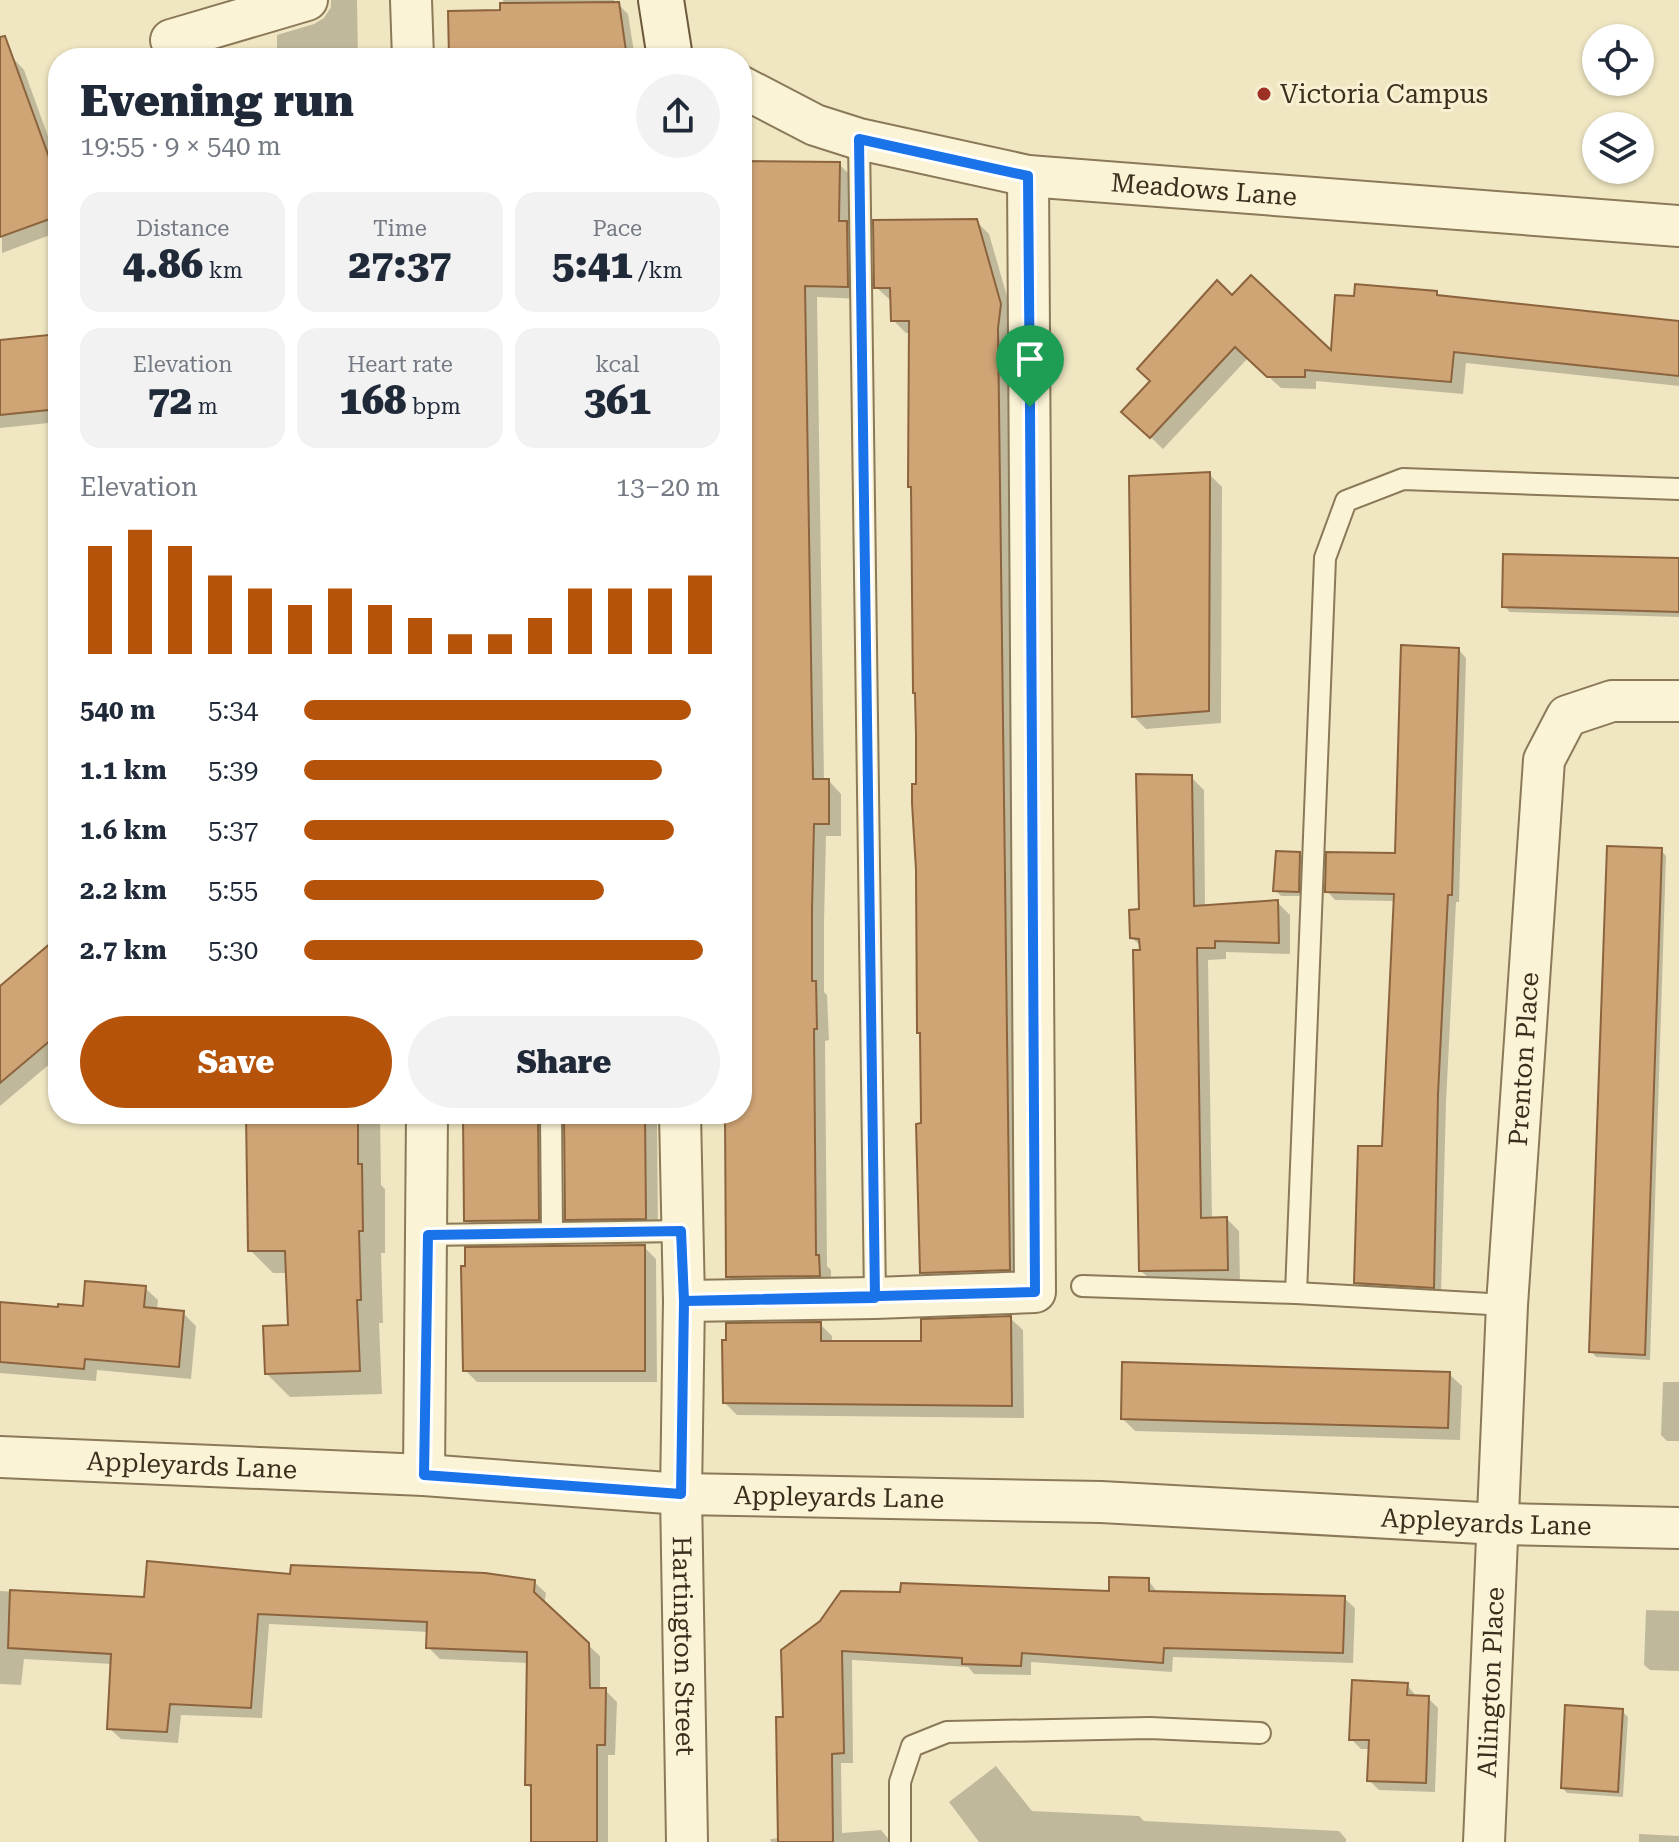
<!DOCTYPE html>
<meta charset="utf-8">
<style>
:root{--surface:#fff;--page:#f2f2f3;--text:#1f2937;--muted:#747a83;--accent:#b45309}
body{margin:0;font-family:"Roboto Serif",serif;background:var(--page);color:var(--text);height:100vh;display:flex;flex-direction:column;font-size:30px;white-space:nowrap}
*{box-sizing:border-box;margin:0}
p{font-size:26px;color:var(--muted)}
.icon{flex:none;width:44px;height:44px;fill:none;stroke:currentColor;stroke-width:2;stroke-linecap:round;stroke-linejoin:round}
.map{position:relative;flex:1;overflow:hidden}
.sheet{position:absolute;left:48px;top:48px;width:704px;height:1076px;display:flex;flex-direction:column;background:var(--surface);border-radius:32px;box-shadow:0 2px 6px #0004}
.sheet>*{flex:none}
.fabs{position:absolute;left:1582px;top:24px;display:grid;gap:16px}
.fabs a{display:grid;place-items:center;width:72px;height:72px;border-radius:50%;background:var(--surface);box-shadow:0 2px 6px #0004;font-size:40px}
.pin{position:absolute;display:grid;place-items:center;width:68px;height:68px;color:#fff;margin:-82px -34px;border-radius:50% 50% 50% 0;rotate:-45deg;box-shadow:0 0 8px #0007}
.pin .icon{rotate:45deg}
.round{display:grid;place-items:center;flex:none;width:84px;height:84px;border-radius:42px;background:var(--page)}
.overview{display:flex;align-items:center;justify-content:space-between;height:136px;padding:0 32px}
h1{font-size:44px;font-weight:800;line-height:60px}
.stats{display:grid;grid-template-columns:repeat(3,1fr);gap:12px;height:136px;padding:8px 32px}
.stats div{display:grid;align-content:center;border-radius:20px;background:var(--page);text-align:center}
.stats b{font-size:40px;font-weight:800}
.stats small{font-size:22px;font-weight:400}
.stats p{font-size:22px}
.chart{height:224px;padding:16px 32px}
.chart p{display:flex;justify-content:space-between}
.chart svg{width:100%;height:144px;margin-top:8px;stroke:var(--accent);stroke-width:6}
.cta{display:flex;gap:16px;margin-top:auto;padding:16px 32px}
.cta a{flex:1;height:92px;border-radius:48px;background:var(--accent);color:#fff;font-size:32px;font-weight:800;line-height:92px;text-align:center}
.cta a+a{background:var(--page);color:var(--text)}
ul{padding:0 32px;list-style:none;font-size:26px}
li{display:grid;grid-template-columns:128px 96px 1fr;align-items:center;height:60px}
li i{height:20px;border-radius:10px;background:var(--accent)}
.map>svg:first-child{display:block}
.shadow{fill:#0003}
.building{fill:#d0a576;stroke:#8b643d;stroke-width:2}
.lines{fill:none;stroke-linecap:round;stroke-linejoin:round}
.lane-casing{stroke:#8b7958;stroke-width:24}
.street-casing{stroke:#8b7958;stroke-width:44}
.secondary-casing{stroke:#6d593b;stroke-width:48}
.lane{stroke:#faf3d6;stroke-width:20}
.street{stroke:#faf3d6;stroke-width:40}
.secondary{stroke:#faf3d6;stroke-width:44}
.route-casing{stroke:#fff;stroke-width:16}
.route{stroke:#1a73e8;stroke-width:10}
.poi-dot{fill:#9d3125;stroke:#f7f0d2;stroke-width:3}
.labels{text-anchor:middle;stroke-width:6;stroke-linejoin:round;paint-order:stroke}
.poi-label{font-size:26px;fill:#3a2e1d;stroke:#f7f0d2;text-anchor:start}
.street-label{font-size:26px;fill:#3a2e1d;stroke:#f7f0d2}
</style>
<div class="map">
<svg width="1679" height="1842" viewBox="0 0 1679 1842">
<rect width="100%" height="100%" fill="#f0e7c2"/>
<!-- shadow -->
<g class="shadow">
<polygon points="331,0 357,0 358,58 277,58 277,35 314,24 324,18 331,7"/>
<polygon points="503,0 614,0 614,4 618,4 628,14 635,58 451,58 505,12"/>
<polygon points="12,57 24,70 58,164 58,232 2,253 0,62"/>
<polygon points="742,163 839,164 852,177 860,299 817,297 824,781 829,781 841,794 841,836 826,836 824,923 824,992 827,995 829,1040 825,1041 827,1266 831,1270 831,1288 741,1289 728,1276 727,1114 742,1114 742,772 751,772"/>
<polygon points="976,221 989,234 1013,317 1022,1282 934,1285 922,1272 923,1125 913,489 910,486 910,333 906,333 893,320 893,299 889,299 876,287"/>
<polygon points="1436,293 1441,298 1679,323 1679,386 1466,363 1463,394 1316,381 1316,389 1281,388 1248,358 1163,449 1136,423 1232,297 1333,355"/>
<polygon points="58,336 58,422 0,428 0,343"/>
<polygon points="1209,474 1222,487 1221,723 1146,729 1134,717"/>
<polygon points="1679,561 1679,617 1510,612 1504,606"/>
<polygon points="1458,649 1466,658 1459,902 1456,902 1446,1103 1441,1295 1364,1291 1356,1282 1384,1148 1395,901 1335,900 1327,891 1397,855"/>
<polygon points="1191,777 1204,790 1205,907 1277,902 1290,915 1290,954 1226,952 1226,959 1208,960 1212,1219 1227,1219 1239,1231 1240,1281 1154,1283 1141,1271 1142,947 1132,938"/>
<polygon points="1661,850 1666,856 1650,1360 1596,1357 1591,1351"/>
<polygon points="1300,854 1305,860 1304,896 1281,896 1275,890"/>
<polygon points="58,939 58,1057 0,1106 0,989"/>
<polygon points="244,1114 380,1114 381,1185 385,1189 385,1253 381,1253 383,1323 379,1323 382,1394 290,1397 267,1374 290,1327 288,1273 273,1273 250,1250 248,1125 244,1121"/>
<polygon points="465,1114 561,1114 552,1119 551,1232 479,1233 466,1221"/>
<polygon points="566,1114 657,1114 658,1230 579,1232 567,1219"/>
<polygon points="644,1247 656,1259 657,1382 477,1382 465,1370"/>
<polygon points="145,1288 158,1300 157,1311 183,1313 196,1326 191,1379 97,1370 96,1381 0,1373 0,1304 60,1309 85,1308"/>
<polygon points="1010,1318 1023,1330 1024,1418 737,1415 725,1403 820,1324 832,1336 832,1343 923,1343"/>
<polygon points="1449,1374 1462,1386 1460,1440 1135,1431 1123,1419"/>
<polygon points="1663,1382 1679,1382 1679,1441 1667,1441 1661,1435"/>
<polygon points="292,1576 534,1582 546,1593 544,1605 600,1656 600,1690 605,1690 617,1702 615,1755 608,1755 608,1842 533,1842 533,1790 527,1785 529,1663 440,1659 428,1647 429,1632 269,1624 262,1718 181,1715 178,1743 121,1739 109,1728 112,1664 24,1659 21,1685 0,1684 0,1591 146,1599"/>
<polygon points="1148,1580 1158,1593 1344,1598 1355,1608 1353,1663 1173,1657 1172,1672 1031,1662 1031,1675 974,1674 968,1667 852,1660 853,1763 841,1763 842,1833 881,1830 891,1842 771,1842 770,1839 780,1838 785,1719 783,1651 1111,1593"/>
<polygon points="1646,1610 1679,1611 1679,1671 1650,1670 1644,1665"/>
<polygon points="1407,1685 1417,1697 1428,1698 1438,1708 1435,1792 1379,1790 1369,1780 1371,1749 1361,1749 1351,1739"/>
<polygon points="1622,1711 1628,1717 1623,1797 1567,1793 1562,1787"/>
<polygon points="996,1766 1032,1811 1139,1816 1144,1821 1339,1831 1346,1839 1346,1842 979,1842 949,1802"/>
<polygon points="1639,1834 1679,1836 1679,1842 1639,1842"/>
</g>
<!-- building -->
<g class="building">
<polygon points="619,2 627,58 449,58 448,11 500,10 500,3"/>
<polygon points="5,36 58,182 58,216 0,237 0,37"/>
<polygon points="742,161 840,162 839,221 847,221 848,287 805,286 813,779 829,779 829,824 814,824 812,909 812,981 816,981 817,1029 814,1029 816,1255 819,1255 820,1276 726,1277 725,1114 742,1114 742,770 749,770"/>
<polygon points="977,219 1001,304 998,328 1010,1270 920,1273 916,1124 921,1123 920,1033 917,1033 916,870 912,803 912,784 916,784 916,736 915,693 913,693 911,487 908,487 909,321 891,321 890,288 874,288 873,220"/>
<polygon points="1251,275 1331,350 1335,295 1354,296 1355,284 1437,291 1437,295 1679,321 1679,376 1454,352 1451,382 1305,370 1305,377 1267,377 1235,347 1150,438 1121,412 1150,381 1137,369 1217,280 1232,295"/>
<polygon points="58,334 58,409 0,415 0,340"/>
<polygon points="1210,472 1209,711 1132,717 1129,476"/>
<polygon points="1503,554 1679,558 1679,612 1502,607"/>
<polygon points="1401,645 1459,648 1452,895 1448,895 1438,1094 1434,1288 1354,1283 1358,1146 1382,1146 1394,894 1325,892 1326,852 1395,853"/>
<polygon points="1136,774 1192,775 1194,906 1278,900 1279,943 1215,941 1215,948 1197,948 1201,1218 1227,1217 1228,1270 1139,1271 1133,950 1140,950 1139,939 1130,938 1129,910 1139,909"/>
<polygon points="1607,846 1662,848 1645,1355 1589,1352"/>
<polygon points="1276,851 1300,852 1299,892 1273,891"/>
<polygon points="58,937 58,1034 0,1083 0,986"/>
<polygon points="246,1114 358,1114 358,1164 362,1164 363,1231 359,1231 361,1300 357,1300 360,1371 265,1374 263,1326 288,1325 285,1251 248,1251"/>
<polygon points="463,1114 538,1114 539,1220 464,1221"/>
<polygon points="564,1114 645,1114 646,1219 565,1220"/>
<polygon points="645,1245 645,1371 463,1371 461,1266 465,1266 465,1247"/>
<polygon points="85,1281 146,1286 144,1307 184,1311 179,1367 85,1359 84,1369 0,1362 0,1302 58,1307 58,1304 83,1306"/>
<polygon points="1011,1316 1012,1406 723,1403 722,1340 726,1340 726,1323 821,1322 821,1341 921,1341 921,1319"/>
<polygon points="1122,1362 1450,1372 1448,1428 1121,1419"/>
<polygon points="147,1561 290,1574 291,1565 485,1573 535,1580 534,1592 589,1643 590,1688 606,1688 605,1745 597,1745 597,1842 531,1842 531,1785 525,1785 527,1652 426,1648 427,1622 258,1614 251,1708 170,1704 167,1732 107,1729 111,1654 8,1648 10,1590 144,1597"/>
<polygon points="1109,1577 1149,1578 1149,1591 1345,1596 1343,1653 1164,1648 1163,1663 1022,1653 1021,1666 962,1664 962,1658 842,1651 844,1753 832,1754 833,1842 778,1842 776,1717 783,1717 781,1650 820,1621 841,1591 900,1592 901,1583 1109,1591"/>
<polygon points="1352,1680 1408,1683 1407,1695 1429,1696 1426,1783 1367,1781 1369,1740 1349,1740"/>
<polygon points="1565,1705 1623,1709 1618,1792 1561,1788"/>
</g>
<g class="lines">
<!-- lane casing -->
<g class="lane-casing">
<g id="lane">
<polyline points="859,139 875,1298"/>
<polyline points="551,1114 552,1232"/>
<polyline points="428,1235 681,1231"/>
<polyline points="1082,1286 1296,1293 1325,558 1346,501 1403,479 1679,489"/>
<polyline points="1296,1293 1507,1305"/>
<polyline points="900,1842 900,1782 912,1746 947,1732 1150,1728 1260,1733"/>
</g>
</g>
<!-- street casing -->
<g class="street-casing">
<g id="street">
<polyline points="411,0 413,58"/>
<polyline points="171,40 307,0"/>
<path id="s1" d="M742,87L815,125L859,139L1028,176L1679,226"/>
<path id="s2" d="M680,1114L684,1301L681,1494L687,1842"/>
<polyline points="684,1301 875,1298 1035,1292 1028,176"/>
<path id="s3" d="M0,1457L424,1475L681,1494L1101,1502L1499,1524L1679,1528"/>
<polyline points="424,1475 427,1114"/>
<path id="s4" d="M1484,1842L1507,1305L1544,760L1567,716L1612,701H1679"/>
</g>
</g>
<!-- secondary casing -->
<g class="secondary-casing">
<polyline id="secondary" points="661,0 670,58"/>
</g>
<!-- lane -->
<use href="#lane" class="lane"/>
<!-- street -->
<use href="#street" class="street"/>
<!-- secondary -->
<use href="#secondary" class="secondary"/>
</g>
<g class="lines">
<!-- route casing -->
<g class="route-casing">
<path id="route" d="M1030,407L1028,176L859,139L875,1298L684,1301L681,1494L424,1475L428,1235L681,1231L684,1301C801,1299 918,1296 1035,1292L1030,407"/>
</g>
<!-- route -->
<use href="#route" class="route"/>
</g>
<!-- markers -->
<circle class="poi-dot" cx="1264" cy="94" r="8"/>
<g class="labels">
<!-- poi labels -->
<g class="poi-label">
<text x="1280" y="103">Victoria Campus</text>
</g>
<!-- street labels -->
<g class="street-label">
<text dy="9" stroke="none"><textPath href="#s1" startOffset="478">Meadows Lane</textPath></text>
<text dy="9" stroke="none"><textPath href="#s4" startOffset="784">Prenton Place</textPath></text>
<text dy="9" stroke="none"><textPath href="#s3" startOffset="192">Appleyards Lane</textPath></text>
<text dy="9" stroke="none"><textPath href="#s3" startOffset="840">Appleyards Lane</textPath></text>
<text dy="9" stroke="none"><textPath href="#s3" startOffset="1488">Appleyards Lane</textPath></text>
<text dy="9" stroke="none"><textPath href="#s2" startOffset="532">Hartington Street</textPath></text>
<text dy="9" stroke="none"><textPath href="#s4" startOffset="160">Allington Place</textPath></text>
</g>
</g>
</svg>
<div class="fabs">
<a><svg class="icon" aria-label="locate" viewBox="0 0 24 24"><circle cx="12" cy="12" r="6"/><path d="M12 2v4M12 18v4M2 12h4M18 12h4"/></svg></a>
<a><svg class="icon" aria-label="layers" viewBox="0 0 24 24"><path d="M12 4l9 5-9 5-9-5zM3 14l9 5 9-5"/></svg></a>
</div>
<div class="pin" style="left:1030px;top:407px;background:#1e9e55"><svg class="icon" aria-label="arrive" viewBox="0 0 24 24"><path d="M6 21V4h12l-3 4 3 4H6"/></svg></div>
<section class="sheet">
<div class="overview"><div><h1>Evening run</h1><p>19:55 · 9 × 540 m</p></div><a class="round"><svg class="icon" aria-label="share" viewBox="0 0 24 24"><path d="M12 15V3M7 8l5-5 5 5M5 13v7h14v-7"/></svg></a></div>
<div class="stats">
<div><p>Distance</p><b>4.86<small> km</small></b></div>
<div><p>Time</p><b>27:37</b></div>
<div><p>Pace</p><b>5:41<small> /km</small></b></div>
</div>
<div class="stats">
<div><p>Elevation</p><b>72<small> m</small></b></div>
<div><p>Heart rate</p><b>168<small> bpm</small></b></div>
<div><p>kcal</p><b>361</b></div>
</div>
<div class="chart"><p><span>Elevation</span>13–20 m</p>
<svg viewBox="0 0 160 44" preserveAspectRatio="none"><path d="M5 44V11M15 44V6M25 44V11M35 44V20M45 44V24M55 44V29M65 44V24M75 44V29M85 44V33M95 44V38M105 44V38M115 44V33M125 44V24M135 44V24M145 44V24M155 44V20"/></svg>
</div>
<ul>
<li><b>540 m</b>5:34<i style="width:93%"></i></li>
<li><b>1.1 km</b>5:39<i style="width:86%"></i></li>
<li><b>1.6 km</b>5:37<i style="width:89%"></i></li>
<li><b>2.2 km</b>5:55<i style="width:72%"></i></li>
<li><b>2.7 km</b>5:30<i style="width:96%"></i></li>
</ul>
<div class="cta"><a>Save</a><a>Share</a></div>
</section>
</div>
